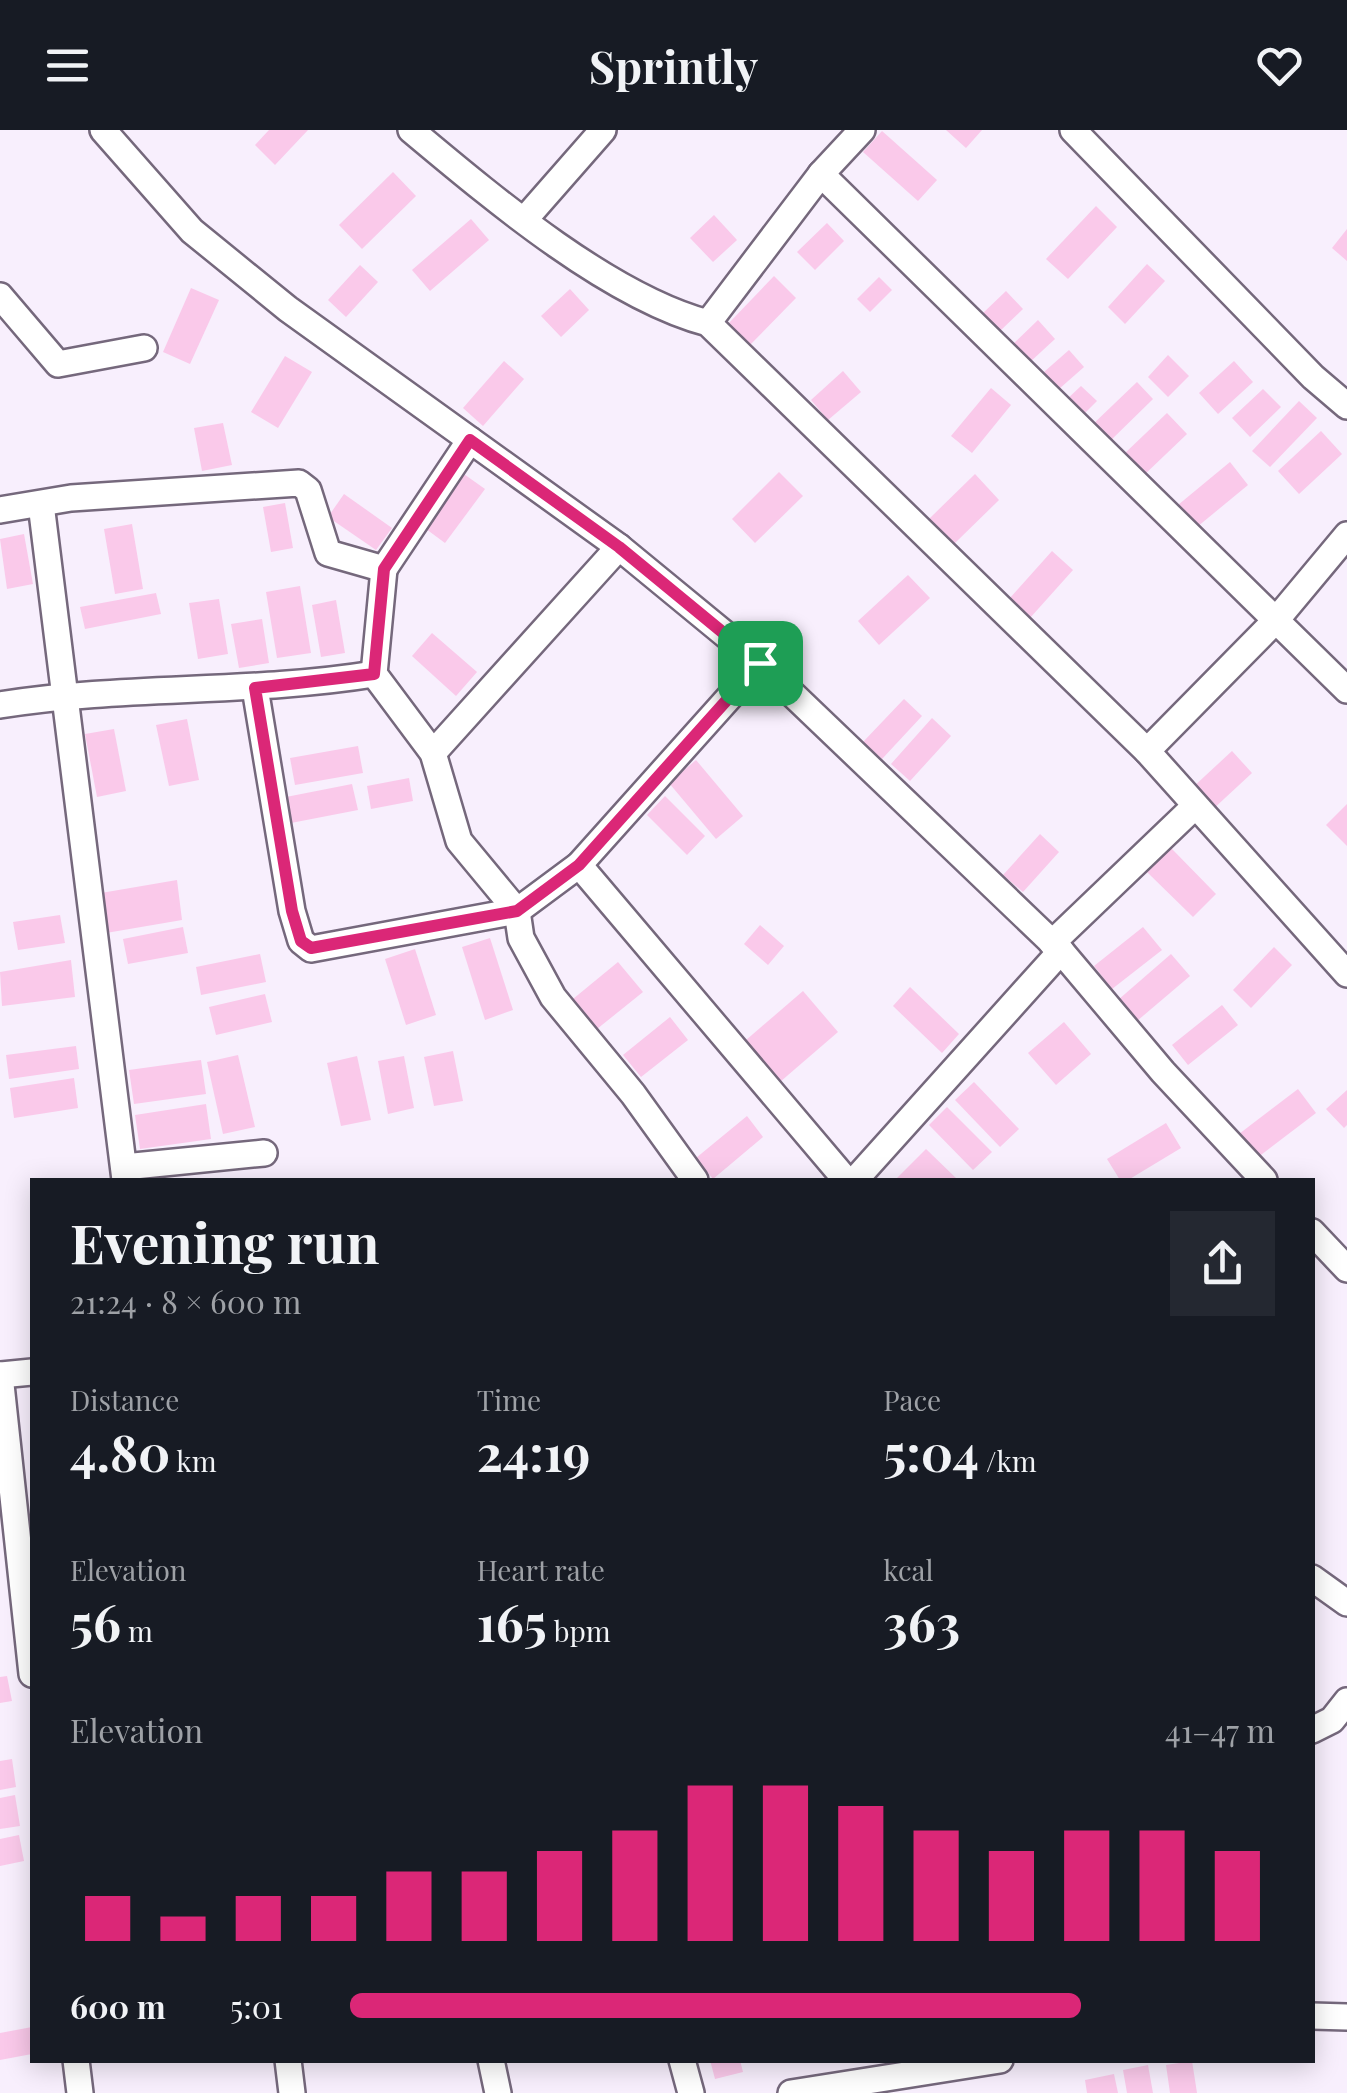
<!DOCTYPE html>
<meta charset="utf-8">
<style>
:root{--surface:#171b24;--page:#242831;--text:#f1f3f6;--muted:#9ea1a6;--accent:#db2777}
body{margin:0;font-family:"Playfair Display",serif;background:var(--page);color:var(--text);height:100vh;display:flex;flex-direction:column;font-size:38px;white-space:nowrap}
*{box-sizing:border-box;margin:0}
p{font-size:32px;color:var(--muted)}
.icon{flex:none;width:55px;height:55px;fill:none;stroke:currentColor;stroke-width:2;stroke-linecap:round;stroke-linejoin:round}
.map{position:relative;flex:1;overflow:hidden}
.side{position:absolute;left:30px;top:1048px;width:1285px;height:885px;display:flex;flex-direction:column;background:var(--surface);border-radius:0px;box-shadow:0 5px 25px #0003}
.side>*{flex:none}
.pin{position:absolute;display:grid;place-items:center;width:85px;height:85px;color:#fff;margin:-42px;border-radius:20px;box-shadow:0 5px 15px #0006}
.round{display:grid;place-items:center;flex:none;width:105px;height:105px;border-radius:0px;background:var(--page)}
.summary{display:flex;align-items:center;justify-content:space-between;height:170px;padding:0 40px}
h1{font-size:55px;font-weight:700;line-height:75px}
.stats{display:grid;grid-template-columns:repeat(3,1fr);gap:15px;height:170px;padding:10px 40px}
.stats div{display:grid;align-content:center}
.stats b{font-size:50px;font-weight:700}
.stats small{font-size:28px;font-weight:400}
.stats p{font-size:28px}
.chart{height:280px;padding:20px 40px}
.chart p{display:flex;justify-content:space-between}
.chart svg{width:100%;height:180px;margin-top:10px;stroke:var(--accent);stroke-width:6}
ul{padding:0 40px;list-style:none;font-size:32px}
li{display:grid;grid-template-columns:160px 120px 1fr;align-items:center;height:75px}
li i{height:25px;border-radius:12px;background:var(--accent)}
header{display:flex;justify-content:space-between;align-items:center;height:130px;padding:0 40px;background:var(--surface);font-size:45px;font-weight:700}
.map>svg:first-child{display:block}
.building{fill:#fac9ea}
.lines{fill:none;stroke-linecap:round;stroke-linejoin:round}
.minor-casing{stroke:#75687c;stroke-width:30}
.minor{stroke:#fff;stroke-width:25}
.route-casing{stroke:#fff;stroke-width:20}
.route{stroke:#db2777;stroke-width:12}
</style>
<header><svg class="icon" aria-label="menu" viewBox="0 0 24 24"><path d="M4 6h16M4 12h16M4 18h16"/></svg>Sprintly<svg class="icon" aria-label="heart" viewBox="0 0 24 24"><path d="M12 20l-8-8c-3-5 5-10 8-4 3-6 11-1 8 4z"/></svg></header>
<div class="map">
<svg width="1347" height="1963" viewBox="0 0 1347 1963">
<rect width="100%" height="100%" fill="#f8effd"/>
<!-- building -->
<g class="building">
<polygon points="269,0 308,0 275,35 255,15"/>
<polygon points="946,0 982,0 966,18"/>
<polygon points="882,1 937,50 918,71 863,22"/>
<polygon points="393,42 416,66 362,119 339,95"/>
<polygon points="1096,76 1117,97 1068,149 1046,129"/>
<polygon points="714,85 737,110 713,132 690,108"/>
<polygon points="471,89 489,110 430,161 412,140"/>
<polygon points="827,93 844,111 815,140 797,122"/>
<polygon points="1347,99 1347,131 1332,118"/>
<polygon points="1147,134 1165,151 1125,194 1108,177"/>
<polygon points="360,135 378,152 346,187 328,170"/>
<polygon points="774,146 796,168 750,215 728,194"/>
<polygon points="879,147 892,160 870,182 857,169"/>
<polygon points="191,158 219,170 190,234 163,222"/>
<polygon points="570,159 589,180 561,207 541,186"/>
<polygon points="1006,161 1023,179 999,202 982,184"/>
<polygon points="1038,190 1055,209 1029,233 1012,215"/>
<polygon points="1069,220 1084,237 1059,259 1044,242"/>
<polygon points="1168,225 1189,246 1168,267 1148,247"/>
<polygon points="285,226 312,242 278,298 251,282"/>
<polygon points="504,231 524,249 483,296 463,278"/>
<polygon points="1234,231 1253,252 1218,284 1199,263"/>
<polygon points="843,241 861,262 828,290 811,270"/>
<polygon points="1137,252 1153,269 1107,314 1090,297"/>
<polygon points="1081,256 1097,271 1080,288 1064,272"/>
<polygon points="991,258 1011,275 972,323 951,306"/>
<polygon points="1263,259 1281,277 1250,307 1232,288"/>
<polygon points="1299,271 1317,288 1270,337 1252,321"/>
<polygon points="1167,283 1187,304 1143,346 1123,325"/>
<polygon points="223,293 232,335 202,341 194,298"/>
<polygon points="1321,301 1342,324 1299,364 1278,341"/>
<polygon points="1230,332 1248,355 1197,397 1178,375"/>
<polygon points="461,342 485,359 445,413 422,396"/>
<polygon points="779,342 803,366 755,413 732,389"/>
<polygon points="975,344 999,370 954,414 929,389"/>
<polygon points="344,364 392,398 376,420 328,387"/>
<polygon points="285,373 293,418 271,422 263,377"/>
<polygon points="132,394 143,459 115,464 104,399"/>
<polygon points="24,404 33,454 7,459 0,409"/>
<polygon points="1052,421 1073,440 1030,488 1009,469"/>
<polygon points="908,445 930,468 879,515 858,491"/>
<polygon points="300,456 311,523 277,528 266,462"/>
<polygon points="156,463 161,484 85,499 80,477"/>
<polygon points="219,469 228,524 198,529 189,473"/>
<polygon points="336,470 345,523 321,527 312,475"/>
<polygon points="262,489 269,533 239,538 231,494"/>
<polygon points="432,503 477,542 456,566 412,526"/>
<polygon points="904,569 922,586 882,629 863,612"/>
<polygon points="932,588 951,606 910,651 891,634"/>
<polygon points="187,589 199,650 169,656 156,595"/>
<polygon points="114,599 126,661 97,667 85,604"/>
<polygon points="358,616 363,643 295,655 290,628"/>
<polygon points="1232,621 1252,643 1211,681 1191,659"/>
<polygon points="696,630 743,686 716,709 669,653"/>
<polygon points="409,648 413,671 371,679 367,656"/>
<polygon points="352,654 358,680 291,693 286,667"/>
<polygon points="665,666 705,706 687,725 647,685"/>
<polygon points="1347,674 1347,716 1326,695"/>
<polygon points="1040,704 1059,722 1023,762 1003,745"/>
<polygon points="1171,718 1216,764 1193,787 1147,742"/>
<polygon points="177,750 182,790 106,803 101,763"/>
<polygon points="60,785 65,813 18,820 13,792"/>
<polygon points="760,795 784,816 768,835 744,814"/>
<polygon points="183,797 188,823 128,834 123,809"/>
<polygon points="1143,797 1162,820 1112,859 1094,836"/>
<polygon points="490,808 513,880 485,890 462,817"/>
<polygon points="1274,817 1292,835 1251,878 1233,860"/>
<polygon points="415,819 436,885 406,895 385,829"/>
<polygon points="260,824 266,852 201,865 196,837"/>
<polygon points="1171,824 1190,846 1137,891 1118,870"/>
<polygon points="71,830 75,867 2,876 0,842"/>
<polygon points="618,832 643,862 597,899 573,869"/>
<polygon points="910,857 959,904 942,923 893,876"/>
<polygon points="803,861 838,902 773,958 738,917"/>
<polygon points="265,864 272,892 216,905 209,877"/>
<polygon points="1222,875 1238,895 1188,935 1172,915"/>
<polygon points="670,887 688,910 641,947 623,925"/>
<polygon points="1064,892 1091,924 1056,955 1028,923"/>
<polygon points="76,916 79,939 9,949 6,925"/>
<polygon points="453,921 463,971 434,976 424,927"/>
<polygon points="238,925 255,997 223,1004 207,932"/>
<polygon points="357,926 371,990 341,996 327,933"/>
<polygon points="404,926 414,978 388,984 378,931"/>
<polygon points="201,930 206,964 134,974 129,940"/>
<polygon points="74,948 78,978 14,988 10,958"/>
<polygon points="974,952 1019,999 1000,1017 955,970"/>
<polygon points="1298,959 1316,983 1253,1031 1235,1007"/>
<polygon points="1347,960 1347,995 1344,998 1326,979"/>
<polygon points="206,974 211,1009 140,1019 135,985"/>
<polygon points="947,977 992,1022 973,1040 929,995"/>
<polygon points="747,986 763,1007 713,1049 696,1028"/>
<polygon points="1166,993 1181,1018 1128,1050 1120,1050 1107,1029"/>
<polygon points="926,1019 958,1050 895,1050"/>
<polygon points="7,1546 12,1571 0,1573 0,1547"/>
<polygon points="12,1629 16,1657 0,1660 0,1631"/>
<polygon points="15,1665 20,1696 0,1699 0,1668"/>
<polygon points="19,1705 24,1731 0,1736 0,1709"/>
<polygon points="32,1897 32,1924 0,1930 0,1903"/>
<polygon points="710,1930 740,1930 743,1942 715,1949"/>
<polygon points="1192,1931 1197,1963 1170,1963 1166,1935"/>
<polygon points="1148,1935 1153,1963 1127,1963 1123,1940"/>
<polygon points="1114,1944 1118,1963 1087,1963 1085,1950"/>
</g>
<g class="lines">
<!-- minor casing -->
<g class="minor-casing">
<g id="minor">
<polyline points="103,0 192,101 288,179 619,417 760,533 1061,821 1163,942 1264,1050"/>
<path d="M411,0C490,66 609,167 708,193L1147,621L1347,844"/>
<polyline points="1073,0 1313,247 1347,276"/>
<polyline points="821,44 1347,560"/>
<polyline points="525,89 603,0"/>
<polyline points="0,166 58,234 144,218"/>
<polyline points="708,193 821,44 862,0"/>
<polyline points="41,374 125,1050"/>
<polyline points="0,380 71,368 299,353 308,360 328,423 384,439 470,310"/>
<polyline points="384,439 374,544 433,623 459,711 517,781 521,808 553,867 633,964 695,1050"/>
<polyline points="255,558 292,781 301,811 311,819 517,781 579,735 760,533"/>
<path d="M0,575C124,555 250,564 374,544"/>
<polyline points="1147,621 1277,489 1347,405"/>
<polyline points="433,623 619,417"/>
<polyline points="579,735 846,1050"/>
<polyline points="1052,813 1194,677"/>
<polyline points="124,1037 264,1023"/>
<polyline points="855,1050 1061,821"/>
<polyline points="1312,1102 1347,1139"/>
<polyline points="0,1245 32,1544"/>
<polyline points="0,1245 32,1242"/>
<polyline points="1312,1448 1347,1473"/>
<polyline points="1312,1600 1332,1590 1347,1571"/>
<polyline points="1312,1886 1347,1887"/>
<polyline points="76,1930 80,1963"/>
<polyline points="288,1930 292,1963"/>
<polyline points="491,1930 498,1963"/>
<polyline points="682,1930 691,1963"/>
<polyline points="791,1963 1000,1930"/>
</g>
</g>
<!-- minor -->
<use href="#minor" class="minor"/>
</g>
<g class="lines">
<!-- route casing -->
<g class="route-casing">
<polygon id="route" points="470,310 619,417 760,533 579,735 517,781 311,818 301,811 292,781 255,558 374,544 384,439"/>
</g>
<!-- route -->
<use href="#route" class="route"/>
</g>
</svg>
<div class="pin" style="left:760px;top:533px;background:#1e9e55"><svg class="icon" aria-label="arrive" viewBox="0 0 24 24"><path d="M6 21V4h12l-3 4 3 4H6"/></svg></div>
<section class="side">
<div class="summary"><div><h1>Evening run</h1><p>21:24 · 8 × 600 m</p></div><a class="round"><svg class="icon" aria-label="share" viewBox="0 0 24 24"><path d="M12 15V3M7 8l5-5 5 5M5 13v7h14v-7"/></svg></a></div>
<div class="stats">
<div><p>Distance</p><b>4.80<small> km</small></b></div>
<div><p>Time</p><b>24:19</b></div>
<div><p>Pace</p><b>5:04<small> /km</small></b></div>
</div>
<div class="stats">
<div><p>Elevation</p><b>56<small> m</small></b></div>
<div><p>Heart rate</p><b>165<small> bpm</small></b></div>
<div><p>kcal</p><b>363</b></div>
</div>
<div class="chart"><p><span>Elevation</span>41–47 m</p>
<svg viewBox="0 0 160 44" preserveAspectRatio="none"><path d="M5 44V33M15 44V38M25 44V33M35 44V33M45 44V27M55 44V27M65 44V22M75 44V17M85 44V6M95 44V6M105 44V11M115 44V17M125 44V22M135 44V17M145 44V17M155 44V22"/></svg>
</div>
<ul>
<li><b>600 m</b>5:01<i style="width:79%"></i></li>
</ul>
</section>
</div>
